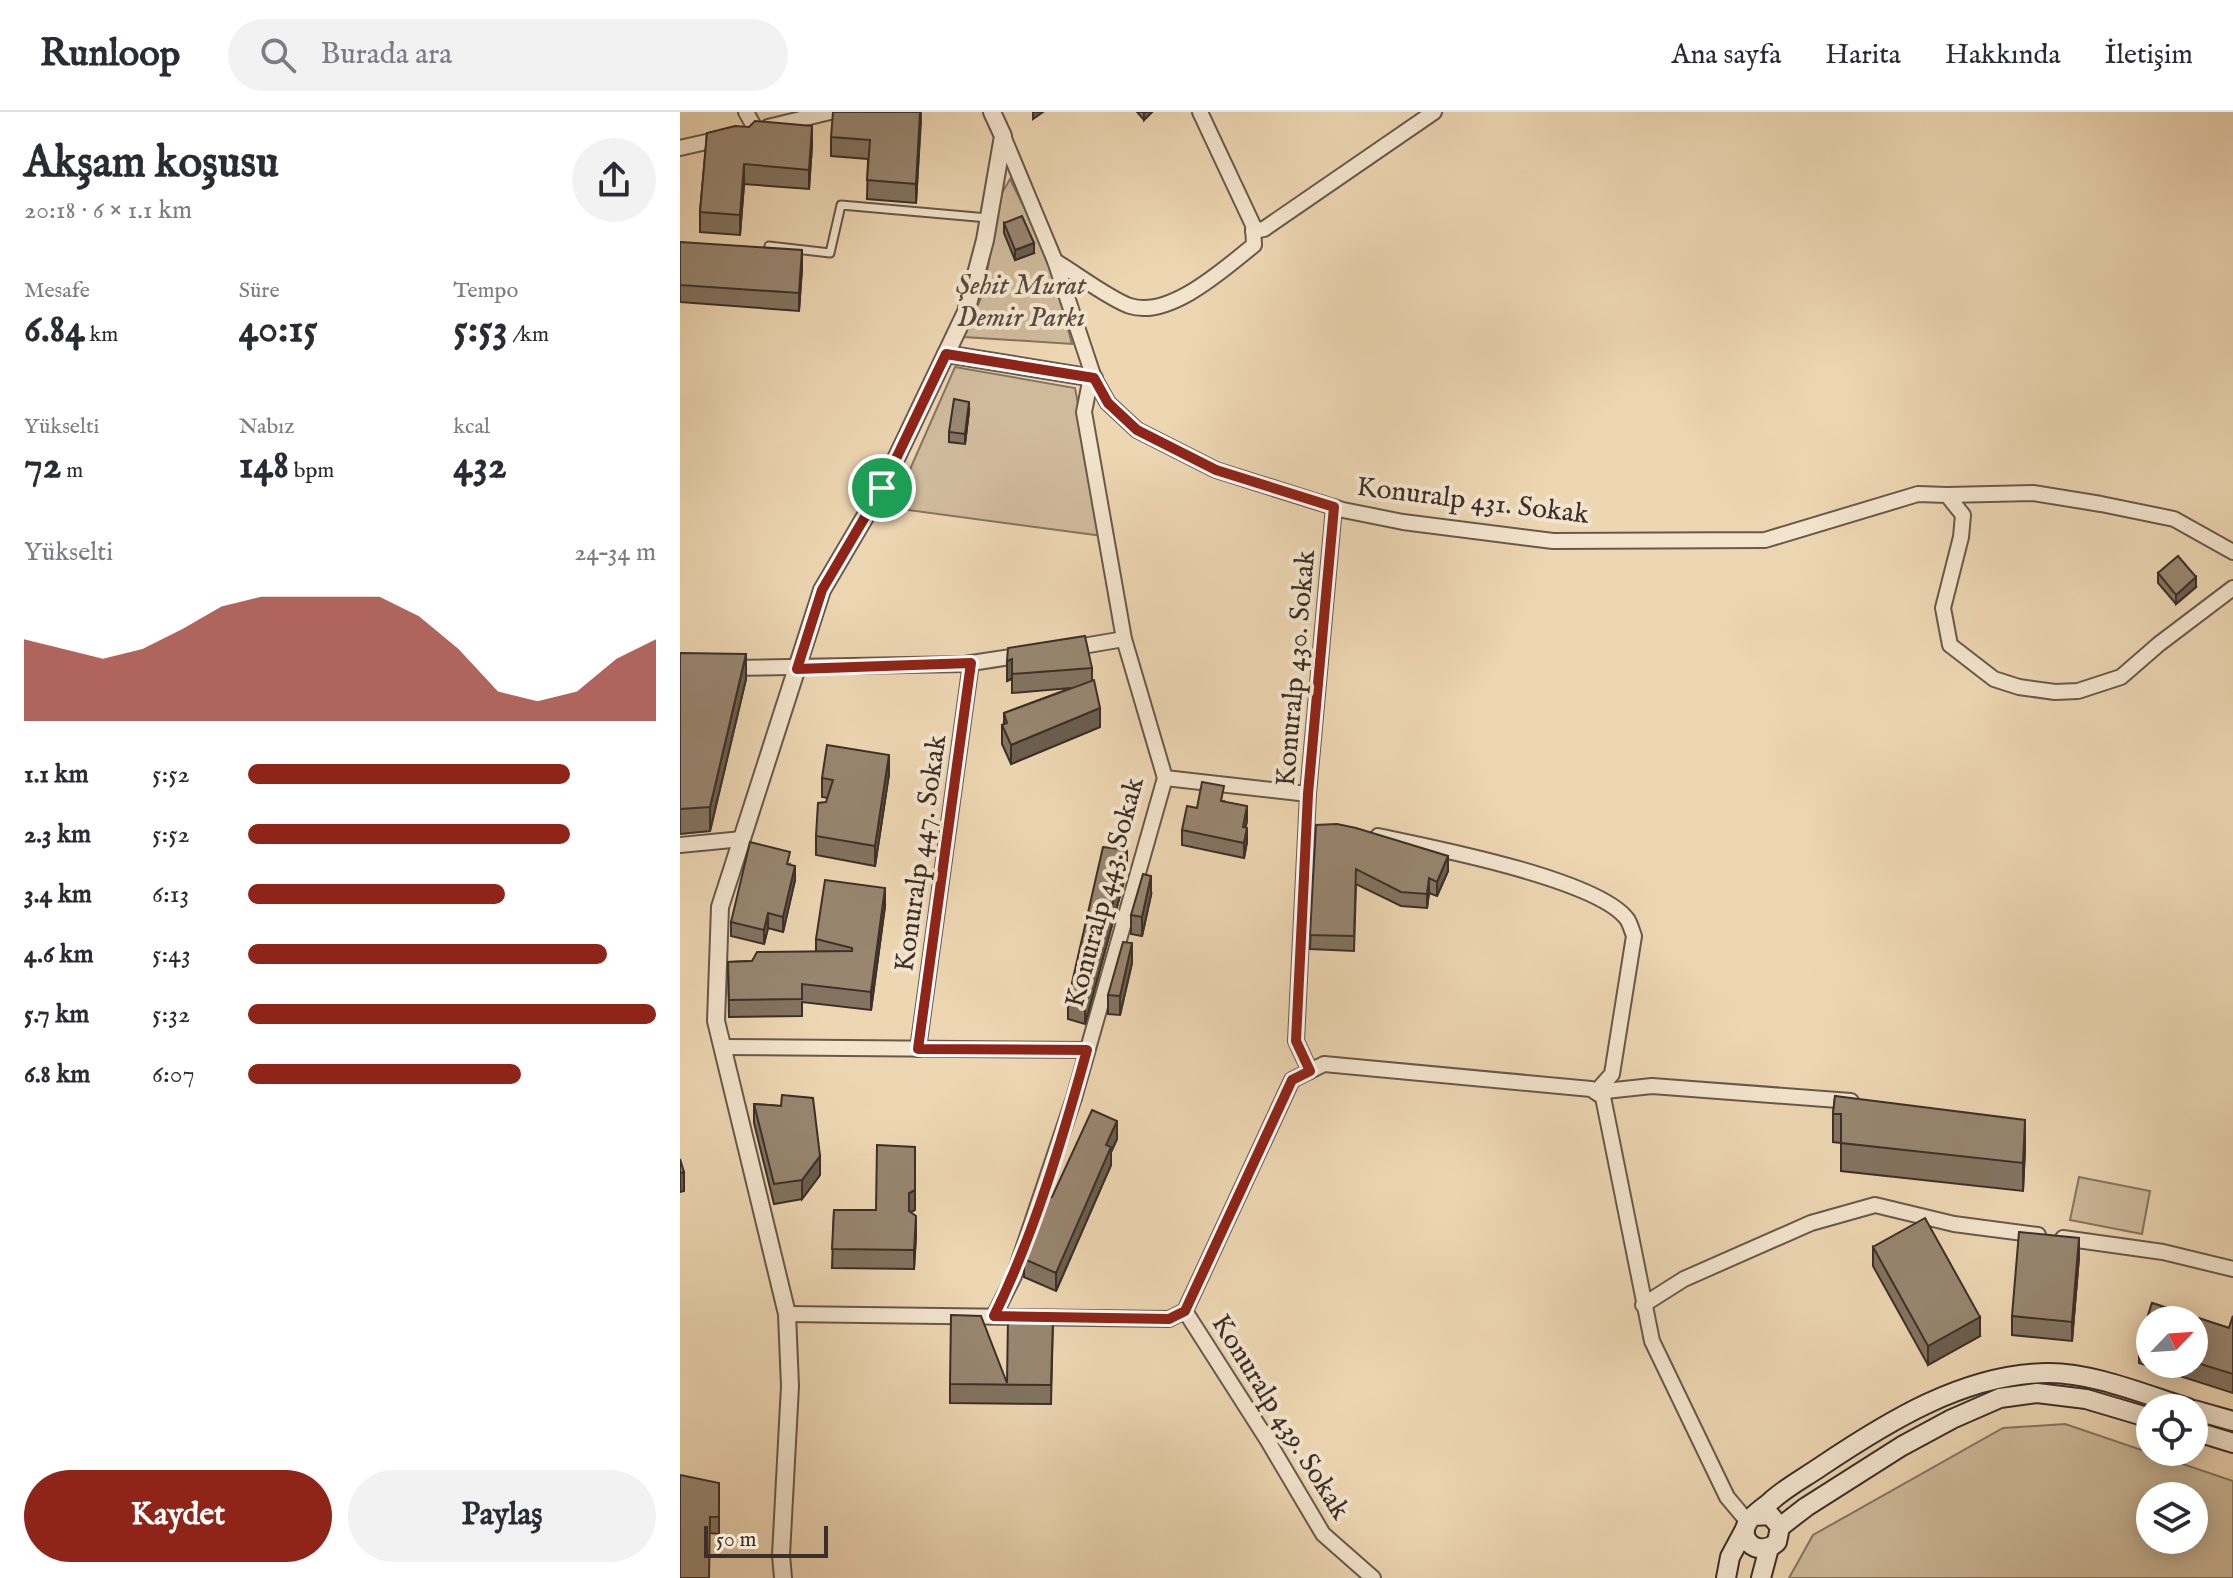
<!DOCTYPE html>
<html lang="tr">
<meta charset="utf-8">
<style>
:root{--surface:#fff;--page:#f2f2f3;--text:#2b2b33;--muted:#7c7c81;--line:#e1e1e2;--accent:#8f2418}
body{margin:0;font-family:"IM FELL English",serif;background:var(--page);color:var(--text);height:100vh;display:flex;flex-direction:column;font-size:30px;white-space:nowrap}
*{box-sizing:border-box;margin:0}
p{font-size:26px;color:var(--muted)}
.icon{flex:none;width:44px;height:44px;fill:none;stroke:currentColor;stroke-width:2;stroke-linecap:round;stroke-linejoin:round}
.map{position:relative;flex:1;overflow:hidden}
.details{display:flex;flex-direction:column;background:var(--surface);width:680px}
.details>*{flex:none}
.needle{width:52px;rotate:65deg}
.fabs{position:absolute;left:1456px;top:1194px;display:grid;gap:16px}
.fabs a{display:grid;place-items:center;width:72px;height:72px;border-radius:50%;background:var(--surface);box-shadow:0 4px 20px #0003;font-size:40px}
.scale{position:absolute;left:24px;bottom:20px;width:124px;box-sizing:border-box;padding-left:8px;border:4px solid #3c2f29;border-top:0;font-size:22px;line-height:28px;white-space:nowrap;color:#3c2f29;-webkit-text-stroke:6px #f3e4cd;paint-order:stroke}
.pin{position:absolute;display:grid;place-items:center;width:68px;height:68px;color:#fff;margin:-34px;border:4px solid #fff;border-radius:50%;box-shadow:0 2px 8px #0007}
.round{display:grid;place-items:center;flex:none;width:84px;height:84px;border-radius:42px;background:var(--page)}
.head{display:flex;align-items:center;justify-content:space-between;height:136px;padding:0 24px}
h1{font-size:44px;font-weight:700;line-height:60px}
.figures{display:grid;grid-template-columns:repeat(3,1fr);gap:12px;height:136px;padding:8px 24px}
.figures div{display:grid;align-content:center}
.figures b{font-size:40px;font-weight:700}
.figures small{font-size:22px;font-weight:400}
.figures p{font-size:22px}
.chart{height:224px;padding:16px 24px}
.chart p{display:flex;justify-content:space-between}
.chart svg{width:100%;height:144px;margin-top:8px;fill:var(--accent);opacity:.7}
.cta{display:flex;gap:16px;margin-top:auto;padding:16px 24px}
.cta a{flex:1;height:92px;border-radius:48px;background:var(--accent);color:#fff;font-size:32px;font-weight:700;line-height:92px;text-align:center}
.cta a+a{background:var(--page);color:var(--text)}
ul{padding:0 24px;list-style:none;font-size:26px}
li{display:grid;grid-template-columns:128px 96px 1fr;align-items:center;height:60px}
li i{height:20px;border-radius:10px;background:var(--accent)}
header{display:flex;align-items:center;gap:48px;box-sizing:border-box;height:112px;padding:0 40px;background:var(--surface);border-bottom:2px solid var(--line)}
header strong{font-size:38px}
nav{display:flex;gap:44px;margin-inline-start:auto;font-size:28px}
.search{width:560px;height:72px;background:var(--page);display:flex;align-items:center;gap:20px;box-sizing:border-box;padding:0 28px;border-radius:44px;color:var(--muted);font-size:30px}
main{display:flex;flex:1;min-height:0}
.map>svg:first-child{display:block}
.green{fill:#cfba9b;stroke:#867462;stroke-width:2;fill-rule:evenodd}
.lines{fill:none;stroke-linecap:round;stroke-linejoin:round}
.service-casing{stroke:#68594b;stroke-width:11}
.minor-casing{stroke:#68594b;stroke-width:18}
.tertiary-casing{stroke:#68594b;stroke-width:20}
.secondary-casing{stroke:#3c2f29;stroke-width:22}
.service{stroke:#f3e4cd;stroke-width:7}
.minor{stroke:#f3e4cd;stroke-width:14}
.tertiary{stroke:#f3e4cd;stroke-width:16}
.secondary{stroke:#f3e4cd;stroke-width:18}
.wall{fill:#837360;stroke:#3c2f29;stroke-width:2;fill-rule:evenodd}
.shaded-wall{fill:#6a5e4e;stroke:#3c2f29;stroke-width:2}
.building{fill:#988670;stroke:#3c2f29;stroke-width:2}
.route-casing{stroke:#fff;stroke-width:16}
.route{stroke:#8f2418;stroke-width:10}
.labels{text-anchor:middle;stroke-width:8;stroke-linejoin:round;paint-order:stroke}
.park-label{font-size:28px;font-style:italic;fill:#594b40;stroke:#f3e4cd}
.street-label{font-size:28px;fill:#3c2f29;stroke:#f3e4cd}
</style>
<header>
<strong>Runloop</strong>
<div class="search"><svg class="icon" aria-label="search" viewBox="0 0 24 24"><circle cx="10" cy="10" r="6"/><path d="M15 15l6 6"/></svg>Burada ara</div>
<nav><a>Ana sayfa</a><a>Harita</a><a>Hakkında</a><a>İletişim</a></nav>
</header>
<main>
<section class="details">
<div class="head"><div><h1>Akşam koşusu</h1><p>20:18 · 6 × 1.1 km</p></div><a class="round"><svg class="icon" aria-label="share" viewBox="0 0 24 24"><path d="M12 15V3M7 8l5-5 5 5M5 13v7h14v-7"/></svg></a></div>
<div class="figures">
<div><p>Mesafe</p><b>6.84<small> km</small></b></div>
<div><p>Süre</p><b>40:15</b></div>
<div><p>Tempo</p><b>5:53<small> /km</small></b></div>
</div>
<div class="figures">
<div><p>Yükselti</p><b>72<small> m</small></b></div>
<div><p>Nabız</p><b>148<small> bpm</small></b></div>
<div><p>kcal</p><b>432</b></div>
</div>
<div class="chart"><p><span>Yükselti</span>24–34 m</p>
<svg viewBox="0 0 160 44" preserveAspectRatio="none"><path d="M0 44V19L10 22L20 25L30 22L40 16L50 9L60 6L70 6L80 6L90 6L100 12L110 22L120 35L130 38L140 35L150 25L160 19V44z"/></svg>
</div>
<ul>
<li><b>1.1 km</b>5:52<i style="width:79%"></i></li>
<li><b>2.3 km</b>5:52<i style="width:79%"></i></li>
<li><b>3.4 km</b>6:13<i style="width:63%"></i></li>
<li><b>4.6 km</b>5:43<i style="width:88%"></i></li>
<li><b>5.7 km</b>5:32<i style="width:100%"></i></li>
<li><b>6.8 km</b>6:07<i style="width:67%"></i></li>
</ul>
<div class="cta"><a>Kaydet</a><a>Paylaş</a></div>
</section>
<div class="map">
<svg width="1553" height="1466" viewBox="0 0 1553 1466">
<rect width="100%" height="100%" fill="#edd6b2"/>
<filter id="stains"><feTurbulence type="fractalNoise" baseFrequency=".0025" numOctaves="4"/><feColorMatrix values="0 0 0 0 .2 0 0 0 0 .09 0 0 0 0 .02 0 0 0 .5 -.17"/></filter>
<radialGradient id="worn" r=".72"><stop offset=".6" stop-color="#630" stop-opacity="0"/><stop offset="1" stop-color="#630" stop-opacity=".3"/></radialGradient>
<!-- green -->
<g class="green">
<polygon points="330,67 361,129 375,169 392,232 284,225 303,181 322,81"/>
<polygon points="275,255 395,276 423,424 213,396"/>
<polygon points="1399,1065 1470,1079 1462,1122 1390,1108"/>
<path d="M1385,1312L1553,1369V1466H1109L1133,1423L1323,1316ZM1514,1384V1428H1470V1384Z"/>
</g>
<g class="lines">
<!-- service casing -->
<g class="service-casing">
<polyline id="service" points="88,145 89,134 150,141 161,93 308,106"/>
</g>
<!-- minor casing -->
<g class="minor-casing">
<g id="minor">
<polyline points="66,0 76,18"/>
<polyline points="88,15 150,0"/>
<polyline points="323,24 375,149 414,266 428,291 457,318 536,358 663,398 723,410 873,429 1085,428 1238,382 1267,383 1283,403 1281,425 1263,496 1270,533 1314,567 1339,575 1375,580 1398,579 1441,565 1479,532 1553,476"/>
<polyline points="0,36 44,26"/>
<polyline points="573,119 584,117 754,0"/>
<path d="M375,149C394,160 431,188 450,194C490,207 545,156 574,133L573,113L520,0"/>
<polyline points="1267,383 1353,381 1421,392 1494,407 1553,440"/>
<polyline points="391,536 444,527"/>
<polyline points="48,556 285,552 343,543"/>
<polyline points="485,666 628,682"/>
<path d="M698,724C750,735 917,767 947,807C950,811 952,819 954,824L932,962L916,980"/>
<polyline points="0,733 62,727"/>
<polyline points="42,935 407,938"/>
<polyline points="238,937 291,551"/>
<polyline points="630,959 616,929 628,682 654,395"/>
<polyline points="916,980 972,974 1171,989"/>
<polyline points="1383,1126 1483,1140 1553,1157"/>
<polyline points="963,1193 1004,1167 1131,1111 1195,1093 1274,1112 1358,1123"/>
<polyline points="505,1199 588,1329 643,1422 693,1466"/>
<polyline points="107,1202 489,1207 505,1199 612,968 644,952 911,977 923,985 972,1229 1047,1385 1068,1410"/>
<polyline points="314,1204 334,1164 394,986 485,666 444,527 404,300 411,265"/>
</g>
</g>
<!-- tertiary casing -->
<g class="tertiary-casing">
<g id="tertiary">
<polyline points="266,242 414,266"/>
<polyline points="103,1466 101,1443 110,1274 107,1202 36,909 40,795 142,478 202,376 286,200 305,128 323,24 312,0"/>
</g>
</g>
<!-- secondary casing -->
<g class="secondary-casing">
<g id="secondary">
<polyline points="1514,1298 1553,1309"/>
<polyline points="1514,1319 1553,1331"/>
<path d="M1074,1404L1090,1403L1100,1415L1097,1430C1080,1446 1056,1429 1068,1410C1073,1402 1083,1396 1090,1390C1105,1376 1124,1366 1140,1355C1207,1310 1284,1262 1367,1261C1411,1260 1466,1283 1508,1296"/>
<polyline points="1100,1415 1126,1395 1222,1334 1272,1307 1320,1286 1357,1281 1406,1287 1470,1306"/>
<polyline points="1046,1466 1050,1445 1065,1417"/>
<polyline points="1081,1466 1089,1436"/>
</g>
</g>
<!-- service -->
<use href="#service" class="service"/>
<!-- minor -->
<use href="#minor" class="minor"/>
<!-- tertiary -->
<use href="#tertiary" class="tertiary"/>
<!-- secondary -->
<use href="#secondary" class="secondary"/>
</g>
<!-- wall -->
<g class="wall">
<polygon points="241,0 236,91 187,87 188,47 151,44 151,25"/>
<polygon points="457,0 472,0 464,8"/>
<polygon points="27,21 132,33 129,77 64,72 60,123 20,120 20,100"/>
<polygon points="324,111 354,141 335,148 324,121"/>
<polygon points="0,130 122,156 119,199 0,190"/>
<polygon points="289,299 285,332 269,330 269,320"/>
<polygon points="1478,461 1516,475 1496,492 1478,471"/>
<polygon points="0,541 66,567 30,719 0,722"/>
<polygon points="327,549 412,556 412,569 420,615 331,652 322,632 322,613 324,612 324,601 391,576 332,581 332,567 327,569"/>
<polygon points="209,662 195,754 136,743 136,724 148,686 142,685 142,666"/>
<polygon points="544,689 567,709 565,716 567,730 564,746 502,733 502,718 517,696"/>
<polygon points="636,713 768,759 757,784 749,781 747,796 721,794 676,772 674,839 630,837"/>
<polygon points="110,752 115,768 103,820 88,816 84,832 51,824 51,810"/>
<polygon points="447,758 405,912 388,907 388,888"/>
<polygon points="471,783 462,824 451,822 451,803"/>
<polygon points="205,794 191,898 122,890 122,904 49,905 48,850 72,849 136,840 136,827"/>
<polygon points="452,851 440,903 428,902 428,883"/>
<polygon points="1155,984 1345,1036 1343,1079 1161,1059 1161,1031 1153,1030 1153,1002"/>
<polygon points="74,992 101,994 140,1063 122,1087 94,1092 74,1011"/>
<polygon points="437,1027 431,1040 431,1053 376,1179 344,1165 344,1147 372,1085"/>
<polygon points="154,1098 235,1098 230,1100 236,1123 234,1157 152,1156"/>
<polygon points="1193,1135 1300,1224 1248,1253 1193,1154"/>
<polygon points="1399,1145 1392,1229 1332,1223 1332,1204"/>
<path d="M1472,1191L1549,1216L1553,1204V1281L1459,1251V1232ZM1470,1208H1514V1252H1470Z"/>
<polygon points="373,1207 371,1292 270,1291 270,1272 327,1271"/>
<polygon points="0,1363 39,1405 39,1422 30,1421"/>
</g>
<!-- shaded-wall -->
<g class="shaded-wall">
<polygon points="240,0 241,9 236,91 236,72"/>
<polygon points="353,0 363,0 353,7"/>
<polygon points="464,0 472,0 464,8"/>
<polygon points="132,14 132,33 129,77 129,58"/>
<polygon points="64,52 64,72 60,123 60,103"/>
<polygon points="354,131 354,141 335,148 335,138"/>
<polygon points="122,138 122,156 119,199 119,181"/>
<polygon points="289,290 289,299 285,332 285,322"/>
<polygon points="1516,465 1516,475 1496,492 1496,483"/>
<polygon points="66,542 66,567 30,719 30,695"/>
<polygon points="332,547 332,566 327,569 327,549"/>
<polygon points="420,596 420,615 331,652 331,633"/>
<polygon points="209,643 209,662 195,754 195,734"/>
<polygon points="567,694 567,709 563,729 563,715"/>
<polygon points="567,716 567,730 564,746 564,731"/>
<polygon points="447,738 447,758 405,912 405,893"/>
<polygon points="768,744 768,759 757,784 757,770"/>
<polygon points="115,754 115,768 103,820 103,805"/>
<polygon points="471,764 471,783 462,824 462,805"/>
<polygon points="749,766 749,781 747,796 747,782"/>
<polygon points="205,776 205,794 191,898 191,880"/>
<polygon points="88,801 88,816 84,832 84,818"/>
<polygon points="452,831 452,851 440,903 440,884"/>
<polygon points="1345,1008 1345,1036 1343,1079 1343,1051"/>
<polygon points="437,1009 437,1027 431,1040 431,1053 376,1179 376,1161 426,1033"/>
<polygon points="140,1044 140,1063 122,1087 122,1068"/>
<polygon points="4,1060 4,1079 0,1080 0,1061"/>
<polygon points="235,1078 235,1098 229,1101 229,1081"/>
<polygon points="236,1104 236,1123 234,1157 234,1138"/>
<polygon points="1399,1126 1399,1145 1392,1229 1392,1210"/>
<polygon points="1300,1205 1300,1224 1248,1253 1248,1234"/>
</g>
<!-- building -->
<g class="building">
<polygon points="153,0 240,0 236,72 187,68 190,28 151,25"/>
<polygon points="75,9 132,14 129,58 64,52 60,103 20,100 27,21 55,14 69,15"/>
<polygon points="342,104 354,131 335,138 324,111"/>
<polygon points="0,130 122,138 119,181 0,173"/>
<polygon points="274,287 289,290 285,322 269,320"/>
<polygon points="1498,444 1516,465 1496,483 1478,461"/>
<polygon points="405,524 412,556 332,562 332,547 327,549 328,536"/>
<polygon points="0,541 66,542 30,695 0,697"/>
<polygon points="414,568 420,596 331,633 322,613 327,611 324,601"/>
<polygon points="147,633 209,643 195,734 136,724 138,691 146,690 153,668 142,666"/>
<polygon points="522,670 544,674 541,689 567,694 563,715 567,716 564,731 502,718 507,694 517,696"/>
<polygon points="657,712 676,716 768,744 757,770 749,766 747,782 721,780 676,757 674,824 630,823 636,713"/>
<polygon points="70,730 110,740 107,752 115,754 103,805 88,801 84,818 51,810"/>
<polygon points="423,735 447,738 405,893 388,888"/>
<polygon points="463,762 471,764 462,805 451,803"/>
<polygon points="145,768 205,776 191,880 122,872 122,887 49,888 48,850 72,849 77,840 172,839 172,836 136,827"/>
<polygon points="443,830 452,831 440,884 428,883"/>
<polygon points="102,983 133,986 140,1044 122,1068 94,1072 74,992 101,994"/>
<polygon points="1155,984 1345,1008 1343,1051 1161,1031 1161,1002 1153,1002"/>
<polygon points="412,998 437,1009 426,1033 431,1035 376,1161 344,1147 367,1085 372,1085"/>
<polygon points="197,1033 235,1035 235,1078 229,1081 229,1099 236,1104 234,1138 152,1137 154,1098 196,1098"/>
<polygon points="0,1047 4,1060 0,1061"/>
<polygon points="1245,1106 1300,1205 1248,1234 1193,1135"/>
<polygon points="1339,1120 1399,1126 1392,1210 1332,1204"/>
<polygon points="1472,1191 1549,1216 1553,1204 1553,1262 1514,1250 1514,1208 1470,1208 1470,1236 1459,1232"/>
<polygon points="271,1203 301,1204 327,1271 328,1206 373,1207 371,1273 270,1272"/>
<polygon points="0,1363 39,1371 39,1405 30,1405 29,1466 0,1466"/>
</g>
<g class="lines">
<!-- route casing -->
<g class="route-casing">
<path id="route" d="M266,242L414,266L428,291L457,318L536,358L654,395L628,682L616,929L630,959L612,968L505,1199L489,1207L314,1204C354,1123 383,1025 407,938L238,937L291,551L117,557L142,478L202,376Z"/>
</g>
<!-- route -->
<use href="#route" class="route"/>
</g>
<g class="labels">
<!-- park labels -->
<g class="park-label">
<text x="341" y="182">Şehit Murat<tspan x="341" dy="32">Demir Parkı</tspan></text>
</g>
<!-- street labels -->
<g class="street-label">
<text transform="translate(793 387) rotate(7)" y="10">Konuralp 431. Sokak</text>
<text transform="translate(614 556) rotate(-85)" y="10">Konuralp 430. Sokak</text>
<text transform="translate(239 741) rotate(-82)" y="10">Konuralp 447. Sokak</text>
<text transform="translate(423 780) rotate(-75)" y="10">Konuralp 443. Sokak</text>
<text transform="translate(602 1304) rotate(58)" y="10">Konuralp 439. Sokak</text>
</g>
</g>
<rect width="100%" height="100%" filter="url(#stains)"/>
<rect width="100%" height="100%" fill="url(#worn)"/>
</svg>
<div class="fabs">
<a><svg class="needle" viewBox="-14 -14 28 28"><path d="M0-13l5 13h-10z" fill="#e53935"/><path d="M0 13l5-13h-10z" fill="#7c7c81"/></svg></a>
<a><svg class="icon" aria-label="locate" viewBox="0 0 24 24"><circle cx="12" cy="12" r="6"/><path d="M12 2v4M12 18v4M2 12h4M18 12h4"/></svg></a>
<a><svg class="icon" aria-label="layers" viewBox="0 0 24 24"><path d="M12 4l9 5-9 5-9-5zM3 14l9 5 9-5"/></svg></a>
</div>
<div class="scale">50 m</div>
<div class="pin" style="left:202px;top:376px;background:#1e9e55"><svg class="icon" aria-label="arrive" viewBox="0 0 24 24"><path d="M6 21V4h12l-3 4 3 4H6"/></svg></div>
</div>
</main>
